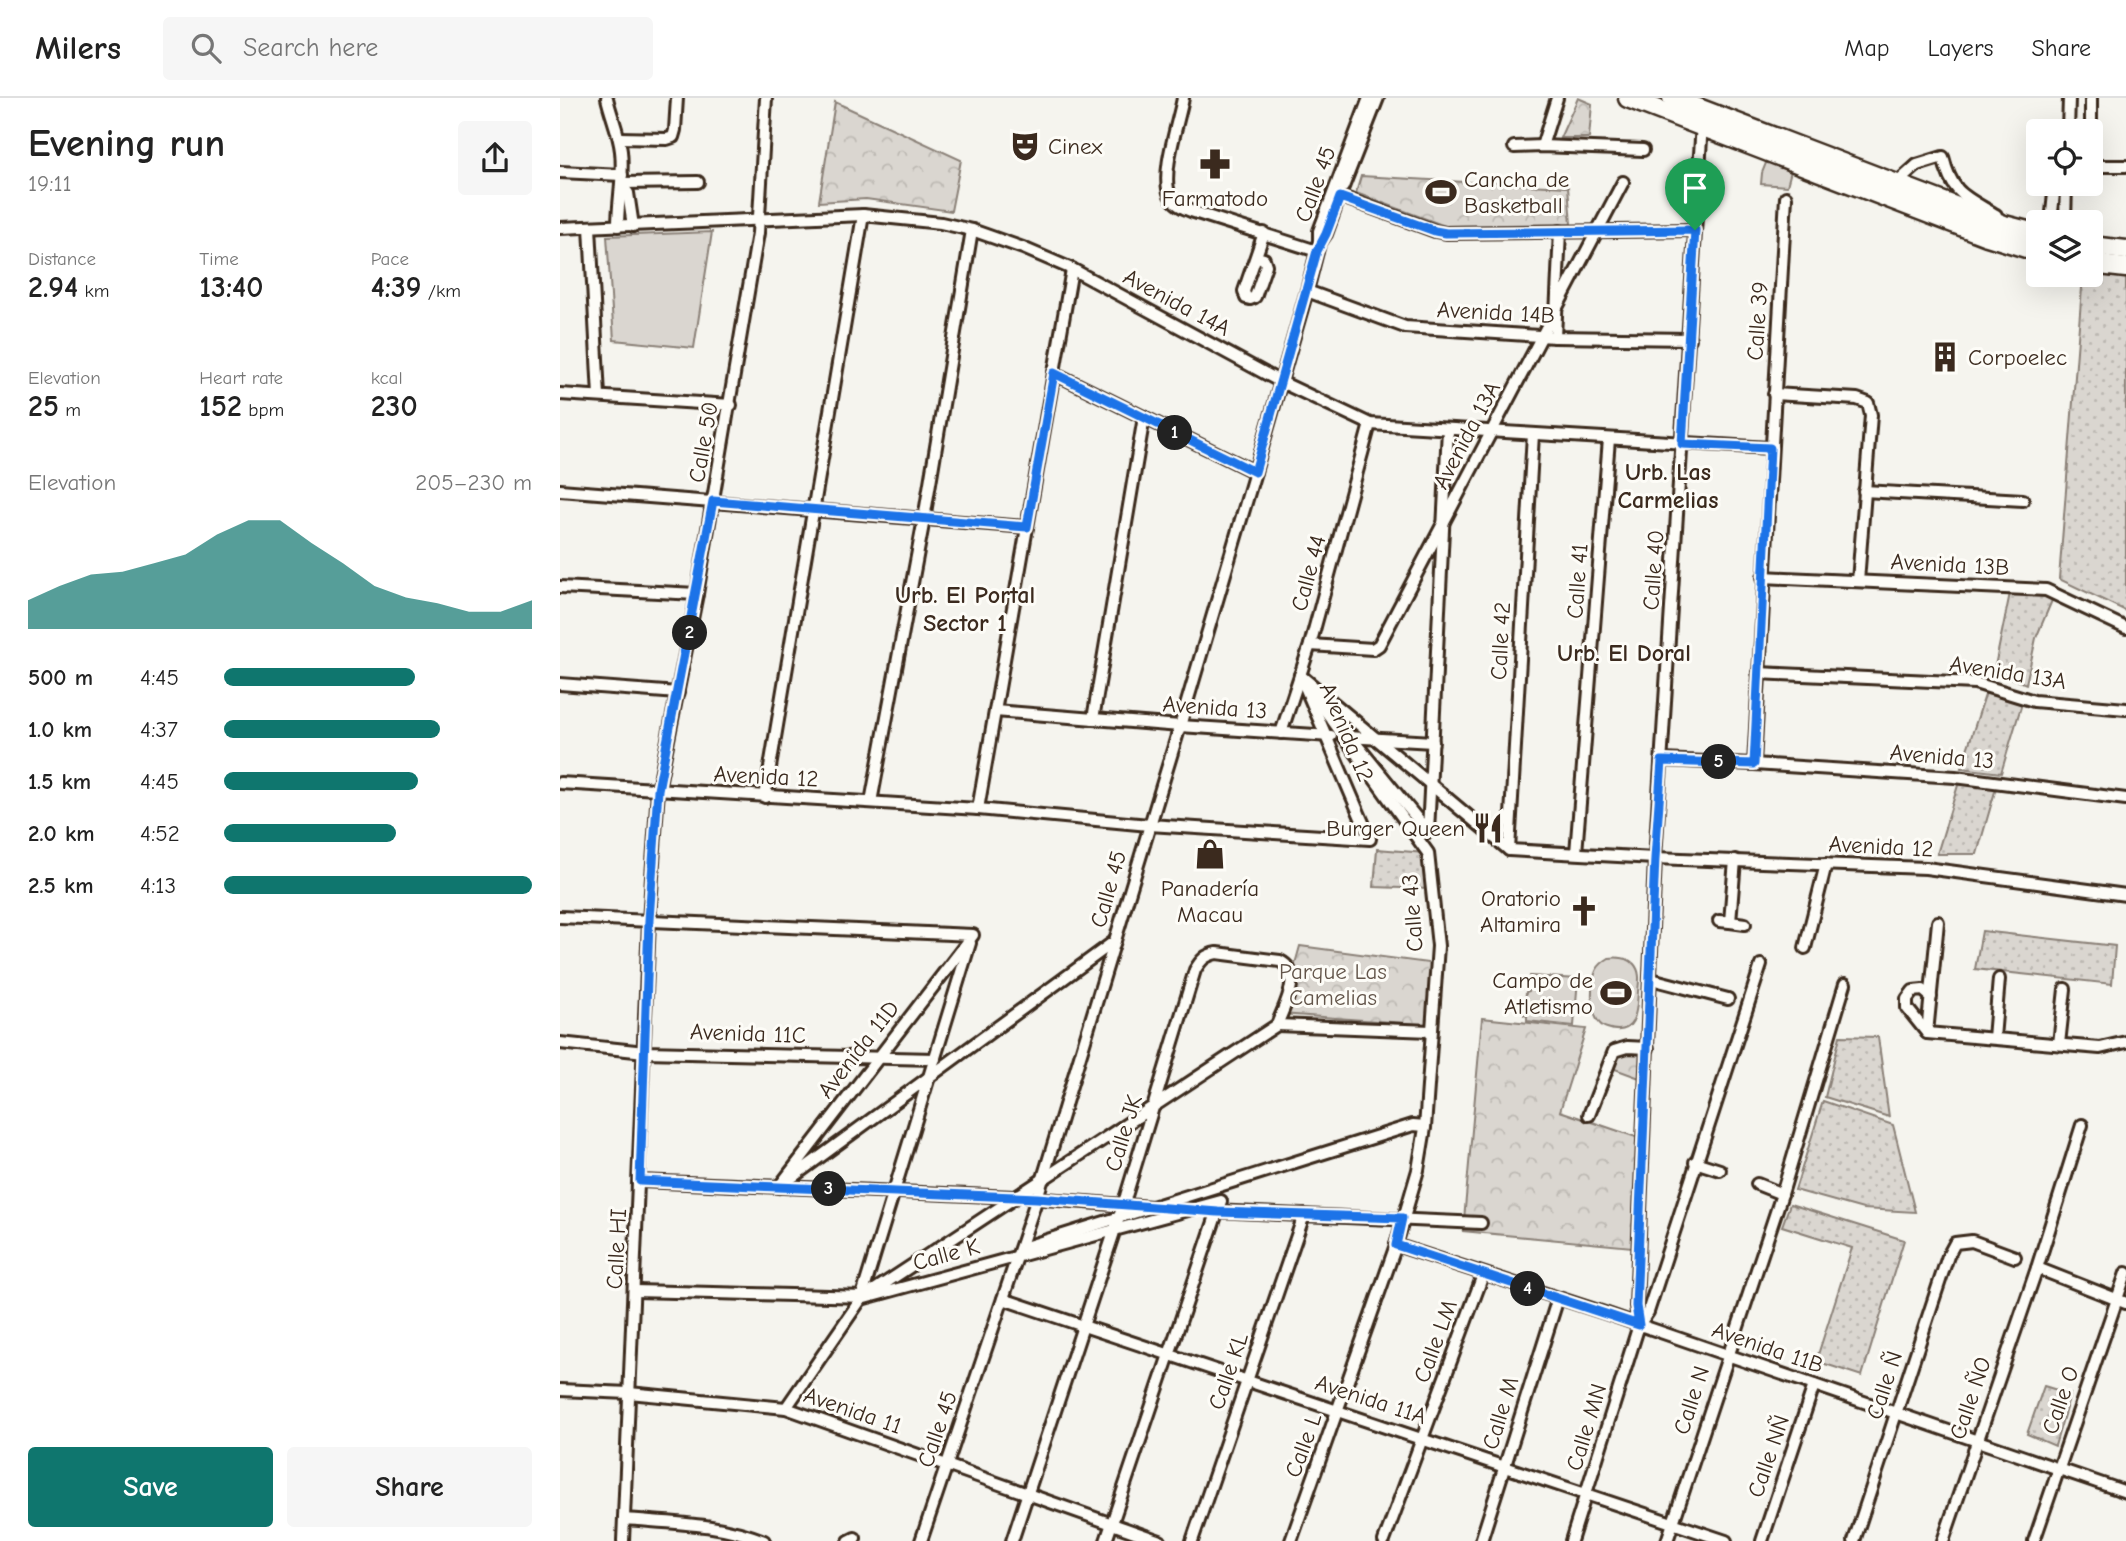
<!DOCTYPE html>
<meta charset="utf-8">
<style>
:root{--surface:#fff;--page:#f6f6f6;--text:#222;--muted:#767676;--line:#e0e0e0;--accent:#0f766e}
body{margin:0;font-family:"Comic Neue",sans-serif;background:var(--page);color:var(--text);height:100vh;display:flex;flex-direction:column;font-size:26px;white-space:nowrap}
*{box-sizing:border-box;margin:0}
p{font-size:23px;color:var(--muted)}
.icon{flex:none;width:38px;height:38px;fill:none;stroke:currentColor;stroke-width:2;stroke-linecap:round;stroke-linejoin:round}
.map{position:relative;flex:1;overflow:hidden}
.details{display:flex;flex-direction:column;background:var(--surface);width:560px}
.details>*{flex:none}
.fabs{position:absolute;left:1466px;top:21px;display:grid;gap:14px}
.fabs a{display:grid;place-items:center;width:77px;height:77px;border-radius:7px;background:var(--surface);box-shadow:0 7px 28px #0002;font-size:35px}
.pin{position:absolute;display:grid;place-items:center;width:60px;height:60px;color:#fff;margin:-72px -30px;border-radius:50% 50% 50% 0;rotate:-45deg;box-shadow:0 0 7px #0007}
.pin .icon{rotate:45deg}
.km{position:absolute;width:35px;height:35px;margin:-18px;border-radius:50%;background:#222;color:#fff;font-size:19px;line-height:35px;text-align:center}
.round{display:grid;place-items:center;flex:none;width:74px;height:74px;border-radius:7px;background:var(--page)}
.headline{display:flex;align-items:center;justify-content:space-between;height:119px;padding:0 28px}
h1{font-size:38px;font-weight:700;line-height:52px}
.figures{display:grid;grid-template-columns:repeat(3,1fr);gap:10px;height:119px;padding:7px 28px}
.figures div{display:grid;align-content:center}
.figures b{font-size:30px;font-weight:700}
.figures small{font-size:19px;font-weight:400}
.figures p{font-size:19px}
.chart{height:196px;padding:14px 28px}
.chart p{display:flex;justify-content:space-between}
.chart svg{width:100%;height:126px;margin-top:7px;fill:var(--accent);opacity:.7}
.primary-button{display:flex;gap:14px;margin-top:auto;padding:14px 28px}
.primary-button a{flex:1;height:80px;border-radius:7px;background:var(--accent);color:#fff;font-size:28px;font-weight:700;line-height:80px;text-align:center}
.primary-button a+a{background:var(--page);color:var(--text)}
ul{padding:0 28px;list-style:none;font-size:23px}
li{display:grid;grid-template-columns:112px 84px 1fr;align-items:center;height:52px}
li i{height:18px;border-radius:9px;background:var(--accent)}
header{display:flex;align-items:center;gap:42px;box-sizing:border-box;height:98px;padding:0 35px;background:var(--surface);border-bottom:2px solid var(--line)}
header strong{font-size:33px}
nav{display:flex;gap:38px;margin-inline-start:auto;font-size:24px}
.search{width:490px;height:63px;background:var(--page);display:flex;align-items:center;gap:18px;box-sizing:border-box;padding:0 24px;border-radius:7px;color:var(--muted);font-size:26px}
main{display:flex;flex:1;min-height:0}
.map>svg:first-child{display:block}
.grass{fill:url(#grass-dots);stroke:#8a8077;stroke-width:2}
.forest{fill:url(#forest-crowns);stroke:#8a8077;stroke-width:2}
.garden{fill:#dad6d0;stroke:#8a8077;stroke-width:2}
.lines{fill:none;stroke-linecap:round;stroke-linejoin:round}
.minor-casing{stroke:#3b2a1e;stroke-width:16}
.primary-casing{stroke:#3b2a1e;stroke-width:23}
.minor{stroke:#fdfcf7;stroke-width:10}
.primary{stroke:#fdfcf7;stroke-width:18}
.route-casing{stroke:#fff;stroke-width:14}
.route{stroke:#1a73e8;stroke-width:9}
.labels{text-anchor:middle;stroke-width:6;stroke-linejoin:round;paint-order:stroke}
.poi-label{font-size:23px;fill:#3b2a1e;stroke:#fdfcf7;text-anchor:start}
.street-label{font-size:23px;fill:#3b2a1e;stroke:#fdfcf7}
.park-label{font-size:23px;fill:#63554a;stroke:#fdfcf7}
.neighbourhood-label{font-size:24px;font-weight:bold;fill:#3b2a1e;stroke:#fdfcf7}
</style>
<header>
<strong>Milers</strong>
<div class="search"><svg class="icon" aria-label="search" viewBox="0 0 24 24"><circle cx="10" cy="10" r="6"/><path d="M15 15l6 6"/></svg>Search here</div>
<nav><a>Map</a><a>Layers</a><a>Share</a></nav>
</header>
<main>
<section class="details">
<div class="headline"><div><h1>Evening run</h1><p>19:11</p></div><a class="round"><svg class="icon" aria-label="share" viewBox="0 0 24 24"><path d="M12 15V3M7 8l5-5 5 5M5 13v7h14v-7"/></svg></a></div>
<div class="figures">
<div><p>Distance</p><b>2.94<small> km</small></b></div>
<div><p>Time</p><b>13:40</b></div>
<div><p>Pace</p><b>4:39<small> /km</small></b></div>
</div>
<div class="figures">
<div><p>Elevation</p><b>25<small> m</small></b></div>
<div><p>Heart rate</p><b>152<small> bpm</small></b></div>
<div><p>kcal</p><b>230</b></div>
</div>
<div class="chart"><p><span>Elevation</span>205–230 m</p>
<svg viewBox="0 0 160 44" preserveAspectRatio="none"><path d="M0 44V34L10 29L20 25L30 24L40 21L50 18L60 11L70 6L80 6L90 14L100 21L110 29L120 33L130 35L140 38L150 38L160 34V44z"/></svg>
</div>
<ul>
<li><b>500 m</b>4:45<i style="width:62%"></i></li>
<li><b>1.0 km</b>4:37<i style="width:70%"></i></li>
<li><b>1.5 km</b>4:45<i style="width:63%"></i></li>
<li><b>2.0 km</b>4:52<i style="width:56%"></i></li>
<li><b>2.5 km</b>4:13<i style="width:100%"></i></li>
</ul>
<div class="primary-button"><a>Save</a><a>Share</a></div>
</section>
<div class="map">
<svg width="1566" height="1443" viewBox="0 0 1566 1443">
<defs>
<pattern id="grass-dots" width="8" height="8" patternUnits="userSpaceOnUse" patternTransform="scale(1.75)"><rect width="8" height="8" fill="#dad6d0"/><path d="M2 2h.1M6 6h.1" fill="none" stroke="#bcb8b2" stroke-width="1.8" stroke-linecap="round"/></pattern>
<pattern id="forest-crowns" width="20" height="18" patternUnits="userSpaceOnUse" patternTransform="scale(1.75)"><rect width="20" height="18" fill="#dad6d0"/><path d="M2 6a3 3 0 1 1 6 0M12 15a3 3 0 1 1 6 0" fill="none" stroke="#bcb8b2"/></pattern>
</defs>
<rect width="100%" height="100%" fill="#f5f4ee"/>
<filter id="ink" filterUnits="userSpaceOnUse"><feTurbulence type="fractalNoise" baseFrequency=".0143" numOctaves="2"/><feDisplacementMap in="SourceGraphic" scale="14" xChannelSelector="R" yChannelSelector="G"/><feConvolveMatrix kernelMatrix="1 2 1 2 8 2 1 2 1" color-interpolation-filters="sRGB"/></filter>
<g filter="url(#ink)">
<!-- grass -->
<g class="grass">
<polygon points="1531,173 1566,176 1566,513 1499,481 1523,177 1531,177"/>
<polygon points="1450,495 1485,497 1493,500 1476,540 1466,586 1434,573"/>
<polygon points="1427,591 1463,602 1441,675 1401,670"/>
<polygon points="1399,684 1436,690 1417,756 1377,756"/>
<polygon points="817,751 865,755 869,791 814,789"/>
<polygon points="1422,833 1555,848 1552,886 1415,871"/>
<polygon points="1280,938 1318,939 1329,1019 1265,999"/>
<polygon points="1263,1003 1333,1027 1355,1114 1303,1111 1235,1092"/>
<polygon points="1230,1106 1344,1142 1302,1278 1256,1263 1292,1150 1222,1128"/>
<polygon points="1484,1288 1510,1296 1495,1348 1467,1336"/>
</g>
<!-- forest -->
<g class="forest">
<polygon points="1018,0 1032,6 1029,40 1000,40"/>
<polygon points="275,4 401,62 391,113 306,101 259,104"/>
<polygon points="801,78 922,85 923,81 948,86 1008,89 1011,126 885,128 796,95"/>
<polygon points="740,848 876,866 872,927 721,916"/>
<polygon points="922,920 1026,931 1000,1013 1079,1040 1072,1149 903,1133"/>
<polygon points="1060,948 1086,949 1085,982 1052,970"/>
</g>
<!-- garden -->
<g class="garden">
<polygon points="1208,60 1232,69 1227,88 1201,86 1202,75"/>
<polygon points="152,134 134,250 54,242 47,138"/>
<path d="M1049,860C1058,859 1068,859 1074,866C1081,874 1079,884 1078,893C1077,913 1076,940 1047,930C1029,925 1029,885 1037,871C1040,866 1044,863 1049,860Z"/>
<polygon points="970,878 1018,881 1014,928 967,923 967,918 964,917 966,894 969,893"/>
</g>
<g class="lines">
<!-- minor casing -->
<g class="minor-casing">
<g id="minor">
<path d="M47,0C51,18 59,35 61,53C64,79 58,102 58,128"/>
<path d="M623,0C619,23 600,77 610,97C614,106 623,110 631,113L757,153"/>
<polyline points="1499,33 1499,32"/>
<polyline points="1508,33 1509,0"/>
<polyline points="1531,33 1531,0"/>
<polyline points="59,40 107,41 113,39 115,32 117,0"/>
<polyline points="982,48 997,0"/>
<polyline points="954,49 982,48 1083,52"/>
<polyline points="1531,60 1538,68 1566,68"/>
<polyline points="0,74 62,77"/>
<polyline points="62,85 138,84"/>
<path d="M1337,85L1357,67L1383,59C1392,96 1404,98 1436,117"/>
<polyline points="62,88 68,95 73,128"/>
<polyline points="783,89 818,0"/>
<polyline points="774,96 875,133 886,135 1135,132"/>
<polyline points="1491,124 1495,86"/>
<polyline points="1505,124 1506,86"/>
<polyline points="30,129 39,298"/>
<polyline points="0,130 303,117 381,125 412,132 463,150 512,171 721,284 810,326 1210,350"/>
<polyline points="759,146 766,136 775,111"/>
<polyline points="697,159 704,161 706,167 695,199 690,201 686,200 684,193 704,135"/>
<polyline points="747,193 845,229 995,239 1130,241"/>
<polyline points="995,239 1000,133"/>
<polyline points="494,275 695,374"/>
<polyline points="0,296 171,307"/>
<polyline points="1214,296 1297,301 1308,305 1311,317 1298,483"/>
<polyline points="0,392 467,429"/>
<polyline points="1304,393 1463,402"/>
<polyline points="1203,479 1486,492 1566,530"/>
<polyline points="0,489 137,496"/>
<polyline points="750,547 813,551 819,547 1063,84"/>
<polyline points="1198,575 1415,585 1474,603 1566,611"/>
<polyline points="0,586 118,595"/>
<polyline points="757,598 868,734 888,331"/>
<polyline points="435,613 620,628 771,638"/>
<polyline points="533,621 584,319"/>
<polyline points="721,635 750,547 810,326"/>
<polyline points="787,639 873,644"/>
<polyline points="1102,662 1194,666 1395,679 1566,701"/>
<polyline points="1194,666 1226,99"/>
<polyline points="0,685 418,711 589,727 810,741 740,577 949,752 1095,760 1366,770 1566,797"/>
<polyline points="205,699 303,117"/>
<polyline points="311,704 364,421 412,132"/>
<polyline points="418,711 512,171"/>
<polyline points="949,752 973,336"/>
<polyline points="1016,755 1049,341"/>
<polyline points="0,819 413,837 219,1089 555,843"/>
<polyline points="1159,823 1170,824 1175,762"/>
<polyline points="1170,824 1185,826"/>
<polyline points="1378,824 1367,935 1540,950 1566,944"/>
<polyline points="1245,850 1266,766"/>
<polyline points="1091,881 1168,901"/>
<polyline points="717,927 871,933"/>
<polyline points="1367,935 1347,910 1347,901 1353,893 1363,892 1371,899"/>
<polyline points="1434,940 1439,881"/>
<polyline points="0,945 85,954 375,961"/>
<polyline points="1499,946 1505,891"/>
<polyline points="1029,1017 1054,953 1067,949 1088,950"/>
<polyline points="1135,1064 1160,1072"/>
<polyline points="80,1083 455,1099"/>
<polyline points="1197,1086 1222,1096"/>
<polyline points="471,1100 619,1111"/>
<polyline points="653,1113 921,1125"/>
<polyline points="836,1147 1045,1215 1566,1394"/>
<polyline points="462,1150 853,1027 865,1028"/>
<polyline points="1477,1170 1566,1205"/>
<polyline points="75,1193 306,1199"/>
<polyline points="443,1201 1166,1443"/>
<polyline points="1079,1227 1076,1208 1095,760 1142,25"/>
<polyline points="0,1292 69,1295 226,1310 600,1443"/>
<polyline points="226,1310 301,1201 410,845"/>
<path d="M65,1421C112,1425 159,1425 204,1443"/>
<polyline points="63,1443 89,823 98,692 137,496 198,135 206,0"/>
<polyline points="289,1443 295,1440"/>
<polyline points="361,1443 477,1100 620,628 695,374 747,193 759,146 759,133 809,0"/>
<path d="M452,1443L563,1107L566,1098L635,872C641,862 645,857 657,855L720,863C744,875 724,908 717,927L301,1201L661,1103L546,1443"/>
<polyline points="632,1443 744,1117"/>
<polyline points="731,1443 836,1147 858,1072 865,1030 878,848 868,755 752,594"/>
<polyline points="824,1443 923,1177"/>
<polyline points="921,1443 998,1200"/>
<polyline points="1011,1443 1079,1227 1088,1214 1201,867"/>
<polyline points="1107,1443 1222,1096 1285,886"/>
<polyline points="1202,1443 1254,1287"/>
<polyline points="1294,1443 1388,1158 1395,1145 1412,1143 1455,1159"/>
<polyline points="1383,1443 1477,1170 1522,1027"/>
<polyline points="1474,1443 1566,1175"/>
</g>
</g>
<!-- primary casing -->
<g class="primary-casing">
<g id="primary">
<polyline points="1068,0 1427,138 1479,154"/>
<polyline points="1112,0 1444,127 1479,136"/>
<polyline points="1531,148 1566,152"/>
<polyline points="1531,166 1566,170"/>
</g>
</g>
<!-- minor -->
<use href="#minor" class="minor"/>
<!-- primary -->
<use href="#primary" class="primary"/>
</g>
</g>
<g class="lines" filter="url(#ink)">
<!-- route casing -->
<g class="route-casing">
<polygon id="route" points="780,99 875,133 886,135 1135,132 1122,346 1210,350 1194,666 1102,663 1095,760 1076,1208 1079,1227 836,1147 842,1120 658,1114 477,1100 80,1083 89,822 98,692 153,403 467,429 494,275 695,374 757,153 766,136"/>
</g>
<!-- route -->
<use href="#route" class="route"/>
</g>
<!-- icons -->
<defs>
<g id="theatre-bare" transform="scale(2.415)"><path d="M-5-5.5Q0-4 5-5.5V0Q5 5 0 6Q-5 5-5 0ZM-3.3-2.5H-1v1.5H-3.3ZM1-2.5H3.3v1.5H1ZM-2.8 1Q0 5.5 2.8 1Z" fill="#3b2a1e" stroke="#fdfcf7" stroke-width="2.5" paint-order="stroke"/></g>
<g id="pharmacy-bare" transform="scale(2.415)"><path d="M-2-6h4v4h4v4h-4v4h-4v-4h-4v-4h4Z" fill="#3b2a1e" stroke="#fdfcf7" stroke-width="2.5" paint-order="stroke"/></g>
<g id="stadium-bare" transform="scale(2.415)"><path d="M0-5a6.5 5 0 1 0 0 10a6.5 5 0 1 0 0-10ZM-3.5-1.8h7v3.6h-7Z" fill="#3b2a1e" stroke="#fdfcf7" stroke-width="2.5" paint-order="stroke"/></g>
<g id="building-bare" transform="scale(2.415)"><path d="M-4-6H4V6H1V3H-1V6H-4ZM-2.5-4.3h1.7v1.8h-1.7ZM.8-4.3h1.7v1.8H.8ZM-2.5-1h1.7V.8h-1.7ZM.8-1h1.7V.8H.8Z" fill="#3b2a1e" stroke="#fdfcf7" stroke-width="2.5" paint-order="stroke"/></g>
<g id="restaurant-bare" transform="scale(2.415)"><path d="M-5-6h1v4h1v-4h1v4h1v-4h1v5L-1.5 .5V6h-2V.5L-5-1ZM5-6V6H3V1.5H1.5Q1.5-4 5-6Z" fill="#3b2a1e" stroke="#fdfcf7" stroke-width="2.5" paint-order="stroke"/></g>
<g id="shop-bare" transform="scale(2.415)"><path d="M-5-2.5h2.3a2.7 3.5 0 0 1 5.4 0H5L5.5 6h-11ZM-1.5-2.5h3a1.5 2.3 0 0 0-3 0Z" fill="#3b2a1e" stroke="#fdfcf7" stroke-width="2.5" paint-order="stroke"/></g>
<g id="church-bare" transform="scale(2.415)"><path d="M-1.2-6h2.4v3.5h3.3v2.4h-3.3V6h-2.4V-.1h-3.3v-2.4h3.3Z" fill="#3b2a1e" stroke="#fdfcf7" stroke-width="2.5" paint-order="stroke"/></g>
</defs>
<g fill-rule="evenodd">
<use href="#theatre-bare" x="465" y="48"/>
<use href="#pharmacy-bare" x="655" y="66"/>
<use href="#stadium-bare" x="881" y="94"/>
<use href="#building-bare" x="1385" y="259"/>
<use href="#restaurant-bare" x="928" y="730"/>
<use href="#shop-bare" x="650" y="756"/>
<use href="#church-bare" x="1024" y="813"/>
<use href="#stadium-bare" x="1056" y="895"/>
</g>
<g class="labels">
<!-- poi labels -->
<g class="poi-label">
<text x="488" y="56">Cinex</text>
<text x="904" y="89">Cancha de<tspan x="904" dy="26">Basketball</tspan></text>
<text x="655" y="108" text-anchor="middle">Farmatodo</text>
<text x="1408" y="267">Corpoelec</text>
<text x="905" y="738" text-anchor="end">Burger Queen</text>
<text x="650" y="798" text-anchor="middle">Panadería<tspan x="650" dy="26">Macau</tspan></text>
<text x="1001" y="808" text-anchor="end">Oratorio<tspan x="1001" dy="26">Altamira</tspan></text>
<text x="1033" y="890" text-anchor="end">Campo de<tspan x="1033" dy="26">Atletismo</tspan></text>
</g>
<!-- street labels -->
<g class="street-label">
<text transform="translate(755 86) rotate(-70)" y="8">Calle 45</text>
<text transform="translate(617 204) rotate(28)" y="8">Avenida 14A</text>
<text transform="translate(936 214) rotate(3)" y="8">Avenida 14B</text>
<text transform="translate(1197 223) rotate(-86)" y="8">Calle 39</text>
<text transform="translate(906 337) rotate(-62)" y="8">Avenida 13A</text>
<text transform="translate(143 344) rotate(-80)" y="8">Calle 50</text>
<text transform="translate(1390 466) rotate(3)" y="8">Avenida 13B</text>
<text transform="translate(1093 472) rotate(-86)" y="8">Calle 40</text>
<text transform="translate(748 475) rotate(-75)" y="8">Calle 44</text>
<text transform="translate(1017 483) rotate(-86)" y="8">Calle 41</text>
<text transform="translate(940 543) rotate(-87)" y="8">Calle 42</text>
<text transform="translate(1448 574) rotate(9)" y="8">Avenida 13A</text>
<text transform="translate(655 609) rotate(4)" y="8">Avenida 13</text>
<text transform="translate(787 634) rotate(67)" y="8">Avenida 12</text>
<text transform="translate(1382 658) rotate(5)" y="8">Avenida 13</text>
<text transform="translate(206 678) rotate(3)" y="8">Avenida 12</text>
<text transform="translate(1321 748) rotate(3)" y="8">Avenida 12</text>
<text transform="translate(548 791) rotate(-74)" y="8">Calle 45</text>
<text transform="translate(852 815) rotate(-94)" y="8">Calle 43</text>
<text transform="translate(188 935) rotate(2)" y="8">Avenida 11C</text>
<text transform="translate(298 951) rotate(-52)" y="8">Avenida 11D</text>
<text transform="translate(563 1035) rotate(-73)" y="8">Calle JK</text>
<text transform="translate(56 1151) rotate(-87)" y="8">Calle HI</text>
<text transform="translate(386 1156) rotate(-15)" y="8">Calle K</text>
<text transform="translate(875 1243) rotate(-70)" y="8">Calle LM</text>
<text transform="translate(1208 1249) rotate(19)" y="8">Avenida 11B</text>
<text transform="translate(668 1273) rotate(-71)" y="8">Calle KL</text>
<text transform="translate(1324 1287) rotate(-72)" y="8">Calle Ñ</text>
<text transform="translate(1410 1300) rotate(-71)" y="8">Calle ÑO</text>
<text transform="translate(811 1301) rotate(18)" y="8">Avenida 11A</text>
<text transform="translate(1131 1302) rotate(-72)" y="8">Calle N</text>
<text transform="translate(1500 1302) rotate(-71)" y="8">Calle O</text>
<text transform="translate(293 1312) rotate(19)" y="8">Avenida 11</text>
<text transform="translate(940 1315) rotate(-73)" y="8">Calle M</text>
<text transform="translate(1026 1329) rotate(-73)" y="8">Calle MN</text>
<text transform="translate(377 1331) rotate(-71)" y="8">Calle 45</text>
<text transform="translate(743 1347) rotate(-70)" y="8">Calle L</text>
<text transform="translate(1208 1358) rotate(-71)" y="8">Calle NÑ</text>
</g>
<!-- park labels -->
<g class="park-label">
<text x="773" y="881">Parque Las<tspan x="773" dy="26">Camelias</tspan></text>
</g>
<!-- neighbourhood labels -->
<g class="neighbourhood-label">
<text x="1108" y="382">Urb. Las<tspan x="1108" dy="28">Carmelias</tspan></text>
<text x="405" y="505">Urb. El Portal<tspan x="405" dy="28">Sector 1</tspan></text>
<text x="1064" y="563">Urb. El Doral</text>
</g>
</g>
</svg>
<div class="fabs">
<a><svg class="icon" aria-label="locate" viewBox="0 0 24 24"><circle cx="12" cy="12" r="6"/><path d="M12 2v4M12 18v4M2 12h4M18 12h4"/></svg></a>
<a><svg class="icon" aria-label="layers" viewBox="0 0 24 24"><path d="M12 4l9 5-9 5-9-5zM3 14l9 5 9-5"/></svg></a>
</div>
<div class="pin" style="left:1135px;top:132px;background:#1e9e55"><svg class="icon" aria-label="arrive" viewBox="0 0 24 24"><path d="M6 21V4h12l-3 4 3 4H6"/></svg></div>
<b class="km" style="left:615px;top:335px">1</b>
<b class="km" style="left:130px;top:535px">2</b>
<b class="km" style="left:269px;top:1091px">3</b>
<b class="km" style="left:968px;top:1191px">4</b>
<b class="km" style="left:1159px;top:664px">5</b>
</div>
</main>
